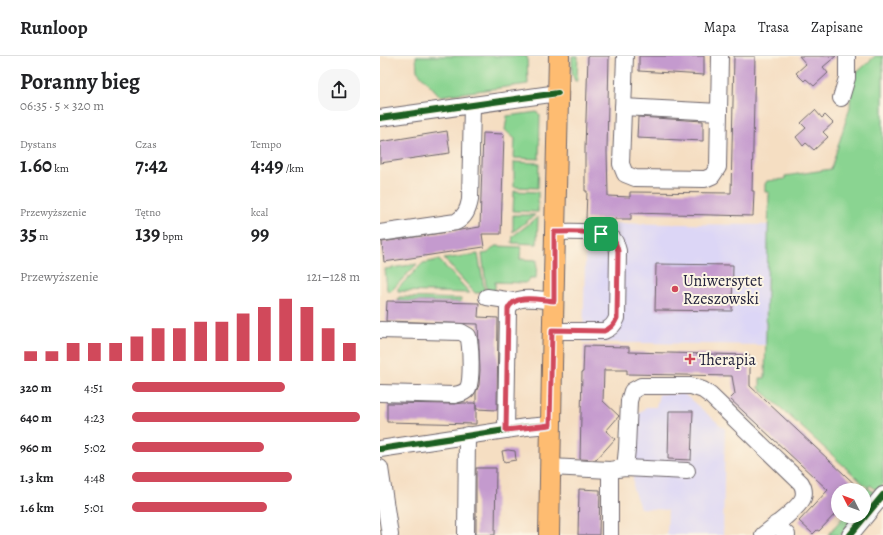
<!DOCTYPE html>
<html lang="pl">
<meta charset="utf-8">
<style>
:root{--surface:#fff;--page:#f6f6f6;--text:#202124;--muted:#757577;--line:#e0e0e0;--accent:#d1495b}
body{margin:0;font-family:Alegreya,serif;background:var(--page);color:var(--text);height:100vh;display:flex;flex-direction:column;font-size:15px;white-space:nowrap}
*{box-sizing:border-box;margin:0}
p{font-size:13px;color:var(--muted)}
.icon{flex:none;width:22px;height:22px;fill:none;stroke:currentColor;stroke-width:2;stroke-linecap:round;stroke-linejoin:round}
.map{position:relative;flex:1;overflow:hidden}
.details{display:flex;flex-direction:column;background:var(--surface);width:380px}
.details>*{flex:none}
.needle{width:26px;rotate:312deg}
.fabs{position:absolute;left:451px;top:427px;display:grid;gap:8px}
.fabs a{display:grid;place-items:center;width:40px;height:40px;border-radius:50%;background:var(--surface);box-shadow:0 2px 10px #0003;font-size:20px}
.pin{position:absolute;display:grid;place-items:center;width:34px;height:34px;color:#fff;margin:-17px;border-radius:8px;box-shadow:0 2px 6px #0006}
.round{display:grid;place-items:center;flex:none;width:42px;height:42px;border-radius:16px;background:var(--page)}
.summary{display:flex;align-items:center;justify-content:space-between;height:68px;padding:0 20px}
h1{font-size:22px;font-weight:600;line-height:30px}
.figures{display:grid;grid-template-columns:repeat(3,1fr);gap:6px;height:68px;padding:4px 20px}
.figures div{display:grid;align-content:center}
.figures b{font-size:20px;font-weight:600}
.figures small{font-size:11px;font-weight:400}
.figures p{font-size:11px}
.chart{height:112px;padding:8px 20px}
.chart p{display:flex;justify-content:space-between}
.chart svg{width:100%;height:72px;margin-top:4px;stroke:var(--accent);stroke-width:6}
ul{padding:0 20px;list-style:none;font-size:13px}
li{display:grid;grid-template-columns:64px 48px 1fr;align-items:center;height:30px}
li i{height:10px;border-radius:5px;background:var(--accent)}
header{display:flex;align-items:center;gap:24px;box-sizing:border-box;height:56px;padding:0 20px;background:var(--surface);border-bottom:1px solid var(--line)}
header strong{font-size:19px}
nav{display:flex;gap:22px;margin-inline-start:auto;font-size:14px}
main{display:flex;flex:1;min-height:0}
.map>svg:first-child{display:block}
.built{fill:#dcd6f6}
.green{fill:#8ad491;stroke:#567b66}
.building{fill:#c49ace}
.lines{fill:none;stroke-linecap:round;stroke-linejoin:round}
.minor-casing{stroke:#6c646a;stroke-width:18}
.major-casing{stroke:#6c646a;stroke-width:22}
.minor{stroke:#fff;stroke-width:16}
.major{stroke:#febc71;stroke-width:20}
.cycleway-casing{stroke:#fcf5e5;stroke-width:8}
.cycleway{stroke:#1b5e20;stroke-width:6}
.route-casing{stroke:#fff;stroke-width:8}
.route{stroke:#d1495b;stroke-width:5}
.poi-dot{fill:#d1495b;stroke:#fcf5e5;stroke-width:1.5}
.labels{text-anchor:middle;stroke-width:4;stroke-linejoin:round;paint-order:stroke}
.poi-label{font-size:16px;fill:#22223b;stroke:#fcf5e5;text-anchor:start}
</style>
<header>
<strong>Runloop</strong>
<nav><a>Mapa</a><a>Trasa</a><a>Zapisane</a></nav>
</header>
<main>
<section class="details">
<div class="summary"><div><h1>Poranny bieg</h1><p>06:35 · 5 × 320 m</p></div><a class="round"><svg class="icon" aria-label="share" viewBox="0 0 24 24"><path d="M12 15V3M7 8l5-5 5 5M5 13v7h14v-7"/></svg></a></div>
<div class="figures">
<div><p>Dystans</p><b>1.60<small> km</small></b></div>
<div><p>Czas</p><b>7:42</b></div>
<div><p>Tempo</p><b>4:49<small> /km</small></b></div>
</div>
<div class="figures">
<div><p>Przewyższenie</p><b>35<small> m</small></b></div>
<div><p>Tętno</p><b>139<small> bpm</small></b></div>
<div><p>kcal</p><b>99</b></div>
</div>
<div class="chart"><p><span>Przewyższenie</span>121–128 m</p>
<svg viewBox="0 0 160 44" preserveAspectRatio="none"><path d="M5 44V38M15 44V38M25 44V33M35 44V33M45 44V33M55 44V29M65 44V24M75 44V24M85 44V20M95 44V20M105 44V15M115 44V11M125 44V6M135 44V11M145 44V24M155 44V33"/></svg>
</div>
<ul>
<li><b>320 m</b>4:51<i style="width:67%"></i></li>
<li><b>640 m</b>4:23<i style="width:100%"></i></li>
<li><b>960 m</b>5:02<i style="width:58%"></i></li>
<li><b>1.3 km</b>4:48<i style="width:70%"></i></li>
<li><b>1.6 km</b>5:01<i style="width:59%"></i></li>
</ul>
</section>
<div class="map">
<svg width="503" height="479" viewBox="0 0 503 479">
<rect width="100%" height="100%" fill="#fcf5e5"/>
<filter id="ink" filterUnits="userSpaceOnUse"><feTurbulence type="fractalNoise" baseFrequency=".025" numOctaves="2"/><feDisplacementMap in="SourceGraphic" scale="8" xChannelSelector="R" yChannelSelector="G"/><feConvolveMatrix kernelMatrix="1 2 1 2 8 2 1 2 1" color-interpolation-filters="sRGB"/></filter>
<filter id="wash" filterUnits="userSpaceOnUse"><feTurbulence type="fractalNoise" baseFrequency=".012" numOctaves="4" result="noise"/><feDisplacementMap in="SourceGraphic" scale="16" xChannelSelector="R" yChannelSelector="G"/><feGaussianBlur stdDeviation="0.9" result="paint"/><feColorMatrix in="noise" values="0 0 0 0 0 0 0 0 0 0 0 0 0 0 0 0 0 1.4 0 .05"/><feComposite in="paint" operator="in"/></filter>
<g filter="url(#wash)">
<rect width="100%" height="100%" fill="#f5dec2"/>
<!-- built -->
<g class="built">
<polygon points="206,167 388,169 385,289 203,286"/>
<polygon points="279,338 304,338 345,373 343,479 287,479 288,454 260,452 253,433 254,362 266,351 276,351"/>
</g>
<!-- green -->
<g class="green">
<polygon points="36,0 147,0 148,28 60,40 37,15"/>
<polygon points="192,0 198,0 197,25 195,25 192,18"/>
<polygon points="495,0 503,0 503,428 497,435 490,429 488,432 495,437 484,451 484,436 488,432 378,331 380,330 380,322 385,322 389,136 385,136 385,128 387,125 405,123 405,120 451,113 470,51 471,22"/>
<polygon points="157,56 160,59 159,103 134,102 135,83 125,74 127,60"/>
<polygon points="134,106 159,107 158,132 134,131"/>
<polygon points="134,135 158,136 158,156 133,155"/>
<polygon points="133,159 155,159 133,176"/>
<polygon points="158,161 157,188 132,187 133,180"/>
<polygon points="115,190 141,191 140,203 157,204 156,223 150,223 145,227 115,226 115,237 107,237 102,198 108,197"/>
<polygon points="98,198 105,237 95,237 64,203"/>
<polygon points="59,204 90,237 18,235 18,232 43,207"/>
<polygon points="37,208 12,234 10,235 7,234 5,213"/>
<polygon points="19,241 81,243 81,246 18,245"/>
<polygon points="464,460 476,460 461,479 448,479"/>
</g>
<g id="blocks">
<!-- building -->
<g class="building">
<polygon points="208,0 229,0 227,95 228,140 250,141 250,136 351,137 354,0 375,0 372,135 374,135 373,160 251,157 251,163 206,163 207,135 205,135 205,93"/>
<polygon points="259,0 324,0 324,19 259,15"/>
<polygon points="419,0 456,0 443,11 448,17 434,30 426,23 424,25 416,17 426,8"/>
<polygon points="435,54 442,62 445,59 453,67 443,76 448,81 434,94 426,87 423,90 416,81 426,72 421,67"/>
<polygon points="258,61 323,65 323,85 257,82"/>
<polygon points="67,75 70,97 0,107 0,86"/>
<polygon points="103,77 124,78 121,178 102,178 104,191 4,206 2,186 100,171"/>
<polygon points="276,208 353,209 352,255 275,254"/>
<polygon points="7,245 99,247 98,261 118,262 117,354 96,353 96,336 99,329 100,314 98,268 6,265"/>
<polygon points="204,290 249,291 249,296 370,299 370,330 481,434 458,434 458,455 439,475 437,474 433,478 419,465 448,434 350,343 355,338 352,320 247,318 247,314 224,314 223,345 239,360 226,375 235,383 216,404 200,403 202,316 203,316"/>
<polygon points="7,347 74,348 83,347 96,347 96,368 7,366"/>
<polygon points="289,355 313,355 311,404 288,403"/>
<polygon points="128,394 135,395 136,404 124,406 122,395"/>
<polygon points="96,412 116,412 115,479 96,479"/>
<polygon points="199,433 220,434 219,479 198,479"/>
</g>
</g>
</g>
<g filter="url(#ink)">
<use href="#blocks" fill-opacity="0" stroke="#6c646a" stroke-width="1"/>
<g class="lines">
<!-- minor casing -->
<g class="minor-casing">
<g id="minor">
<polyline points="245,0 241,108 245,118 255,122 325,123 332,120 338,111 340,0"/>
<polyline points="461,42 467,22 467,0"/>
<polyline points="243,51 339,56"/>
<polyline points="0,62 178,37"/>
<path d="M0,177L76,166C85,161 88,154 90,144L92,49"/>
<polyline points="107,241 133,245"/>
<path d="M0,274L81,276L88,280C91,288 92,324 88,332C85,337 80,338 74,339L0,337"/>
<path d="M172,275H224C231,272 234,269 237,262L238,195C237,191 236,186 233,183C223,174 188,176 174,176"/>
<path d="M126,374L128,253C134,237 160,244 174,245"/>
<polyline points="0,393 146,371 170,369"/>
<polyline points="170,411 230,414 245,412 307,415"/>
<polyline points="0,412 10,479"/>
<path d="M245,412L247,393L249,345L252,335L261,330H311L323,334L330,339L421,427C424,432 425,436 423,442C419,452 392,472 383,479"/>
<polyline points="396,468 407,479"/>
<polyline points="86,479 87,379"/>
<polyline points="230,479 230,414"/>
<polyline points="470,479 503,439"/>
</g>
</g>
<!-- major casing -->
<g class="major-casing">
<polyline id="major" points="169,479 172,310 179,0"/>
</g>
<!-- minor -->
<use href="#minor" class="minor"/>
<!-- major -->
<use href="#major" class="major"/>
<!-- cycleway casing -->
<g class="cycleway-casing">
<g id="cycleway">
<polyline points="0,62 178,37"/>
<polyline points="0,393 146,371 170,369"/>
<polyline points="470,479 503,439"/>
</g>
</g>
<!-- cycleway -->
<use href="#cycleway" class="cycleway"/>
</g>
</g>
<g class="lines" filter="url(#ink)">
<!-- route casing -->
<g class="route-casing">
<path id="route" d="M174,176C188,176 223,174 233,183C236,186 237,191 238,195L237,262C234,269 231,272 224,275L172,274L170,369L126,374L128,253C134,237 160,244 174,245Z"/>
</g>
<!-- route -->
<use href="#route" class="route"/>
</g>
<!-- markers -->
<g class="poi-dot">
<circle cx="295" cy="233" r="4"/>
<path d="M308 297h4v4h4v4h-4v4h-4v-4h-4v-4h4z"/>
</g>
<g class="labels">
<!-- poi labels -->
<g class="poi-label">
<text x="303" y="230">Uniwersytet<tspan x="303" dy="18">Rzeszowski</tspan></text>
<text x="319" y="309">Therapia</text>
</g>
</g>
</svg>
<div class="fabs">
<a><svg class="needle" viewBox="-14 -14 28 28"><path d="M0-13l5 13h-10z" fill="#e53935"/><path d="M0 13l5-13h-10z" fill="#757577"/></svg></a>
</div>
<div class="pin" style="left:221px;top:178px;background:#1e9e55"><svg class="icon" aria-label="arrive" viewBox="0 0 24 24"><path d="M6 21V4h12l-3 4 3 4H6"/></svg></div>
</div>
</main>
